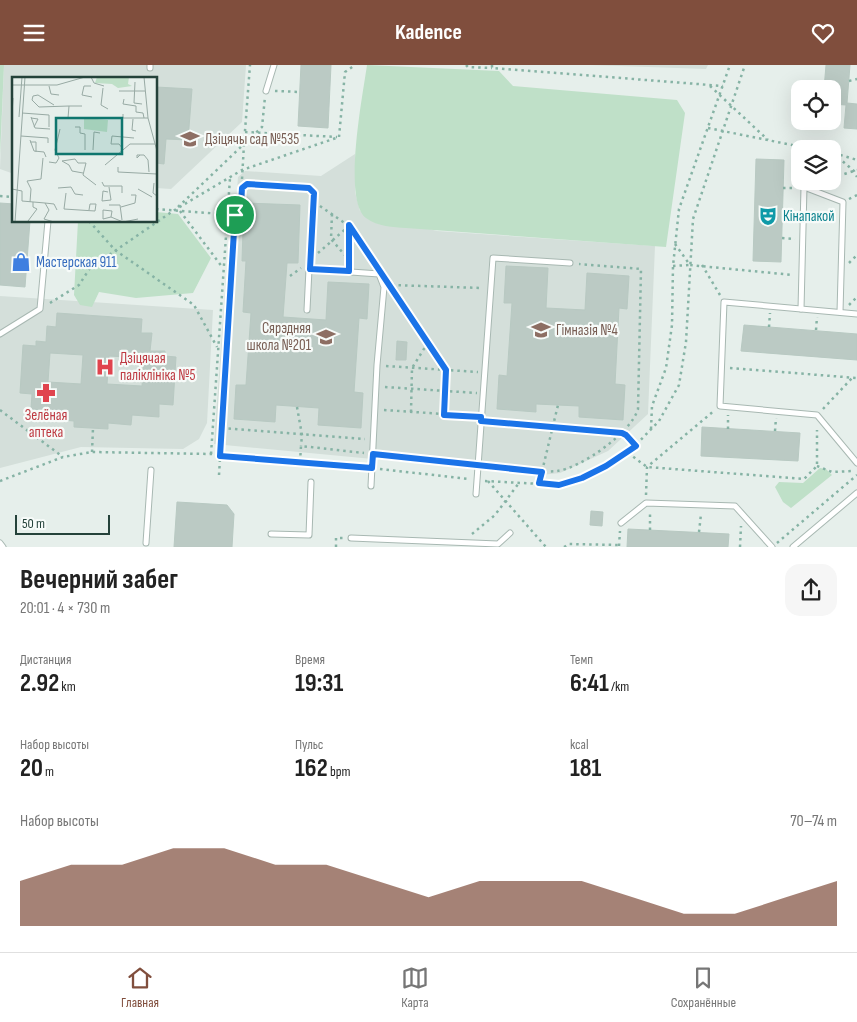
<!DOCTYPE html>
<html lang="ru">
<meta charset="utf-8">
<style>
:root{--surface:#fff;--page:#f6f6f6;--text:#222;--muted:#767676;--line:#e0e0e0;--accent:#804e3d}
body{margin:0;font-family:"Sofia Sans Condensed",sans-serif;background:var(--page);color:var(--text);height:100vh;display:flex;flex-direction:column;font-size:19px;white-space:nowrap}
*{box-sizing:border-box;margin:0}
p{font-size:16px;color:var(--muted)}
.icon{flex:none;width:28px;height:28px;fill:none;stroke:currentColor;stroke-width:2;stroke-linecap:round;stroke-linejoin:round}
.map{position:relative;height:482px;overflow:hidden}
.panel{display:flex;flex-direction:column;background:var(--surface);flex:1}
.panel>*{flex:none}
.tools{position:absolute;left:791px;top:15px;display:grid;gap:10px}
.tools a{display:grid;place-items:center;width:50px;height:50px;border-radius:10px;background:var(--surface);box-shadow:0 5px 20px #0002;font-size:25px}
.scale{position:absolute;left:15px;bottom:12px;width:95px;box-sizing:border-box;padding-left:5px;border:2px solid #24423a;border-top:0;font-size:14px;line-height:18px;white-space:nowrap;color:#24423a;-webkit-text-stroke:4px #f7fbf9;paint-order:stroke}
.pin{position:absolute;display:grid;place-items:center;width:42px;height:42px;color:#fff;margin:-21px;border:2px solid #fff;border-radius:50%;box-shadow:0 1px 5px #0007}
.round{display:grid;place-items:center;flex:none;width:52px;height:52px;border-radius:15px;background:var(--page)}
.overview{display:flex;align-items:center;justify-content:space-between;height:85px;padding:0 20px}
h1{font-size:28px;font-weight:700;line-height:38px}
.metrics{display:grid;grid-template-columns:repeat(3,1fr);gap:8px;height:85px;padding:5px 20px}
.metrics div{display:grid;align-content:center}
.metrics b{font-size:25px;font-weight:700}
.metrics small{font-size:14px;font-weight:400}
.metrics p{font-size:14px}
.chart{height:140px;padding:10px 20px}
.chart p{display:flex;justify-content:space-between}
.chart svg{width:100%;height:90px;margin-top:5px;fill:var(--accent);opacity:.7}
header{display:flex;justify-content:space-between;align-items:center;height:65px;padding:0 20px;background:var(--accent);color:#fff;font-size:22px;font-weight:700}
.tab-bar{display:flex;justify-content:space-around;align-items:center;height:70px;border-top:1px solid var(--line);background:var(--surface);font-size:14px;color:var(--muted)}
.tab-bar a{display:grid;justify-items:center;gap:2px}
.tab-bar .current{color:var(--accent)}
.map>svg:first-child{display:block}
.built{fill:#d4dfda}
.green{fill:#bfe0c8}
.building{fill:#bbcac4;stroke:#b8c9c2;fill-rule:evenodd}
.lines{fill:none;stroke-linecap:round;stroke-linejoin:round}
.lane-casing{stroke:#a8b8b2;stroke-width:7}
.path{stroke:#86b3a5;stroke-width:2.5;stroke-dasharray:2.5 4;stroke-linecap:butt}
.lane{stroke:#fff;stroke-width:5}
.route-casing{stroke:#fff;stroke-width:10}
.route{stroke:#1a73e8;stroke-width:6}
.labels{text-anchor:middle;stroke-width:4.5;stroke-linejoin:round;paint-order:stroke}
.education-label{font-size:15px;fill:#785e54;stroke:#f7fbf9;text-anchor:start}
.culture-label{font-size:15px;fill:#0d838f;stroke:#f7fbf9;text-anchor:start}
.shop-label{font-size:15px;fill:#366cbe;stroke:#f7fbf9;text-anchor:start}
.health-label{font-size:15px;fill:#be3a42;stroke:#f7fbf9;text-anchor:start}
.inset-road{fill:none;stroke:#98aaa4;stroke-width:1}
.view{fill:#0f766e;fill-opacity:0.15;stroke:#0f766e;stroke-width:2.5}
.inset-edge{fill:none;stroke:#24423a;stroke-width:2.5}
</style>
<header><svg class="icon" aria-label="menu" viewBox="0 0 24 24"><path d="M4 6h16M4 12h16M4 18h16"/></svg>Kadence<svg class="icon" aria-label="heart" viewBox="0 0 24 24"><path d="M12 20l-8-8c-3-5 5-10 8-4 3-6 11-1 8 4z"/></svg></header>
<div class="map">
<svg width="857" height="482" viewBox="0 0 857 482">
<rect width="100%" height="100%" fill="#e6efeb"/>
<!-- built -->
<g class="built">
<polygon points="4,0 246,0 242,57 171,124 156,123 156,14 14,14 14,109 0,104"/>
<polygon points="590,0 708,0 706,4"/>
<polygon points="355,89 355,127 360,146 437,166 655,181 648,349 608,386 560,408 541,410 214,379 231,143 236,138 238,112 245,106 321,111"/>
<polygon points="0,231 213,245 207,358 199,374 183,384 81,382 0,403"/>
</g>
<!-- green -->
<g class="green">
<polygon points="0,0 4,0 0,91"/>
<path d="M367,0L499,6L513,21L677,35L685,48L666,182L406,163C393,162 378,162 366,153C342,135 363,29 367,0Z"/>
<polygon points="156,147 178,149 211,193 193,228 136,233 99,227 92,242 80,240 74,230 78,156 156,156"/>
<polygon points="820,403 826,404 832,410 791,443 783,437 775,422 779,417 803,418"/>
</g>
<!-- building -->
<g class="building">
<polygon points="301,0 331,0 328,63 298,61"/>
<polygon points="826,0 850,0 847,38 857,39 857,64 844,63 846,40 832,39 832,24 824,24"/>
<polygon points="156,22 192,24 188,75 166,74 164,99 156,98"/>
<polygon points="756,94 784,95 781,197 753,196"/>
<polygon points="0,138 14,139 14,156 30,156 25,222 0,220"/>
<polygon points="244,138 300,140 298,198 287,198 283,252 326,255 328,217 369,219 367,254 359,253 354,327 363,328 361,363 318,360 319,343 276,340 275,357 234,354 236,320 246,320 251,248 243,247 246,196 242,196"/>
<polygon points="506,201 548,203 546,243 585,245 587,208 629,211 627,244 619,243 615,319 625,320 623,355 579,352 579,341 536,339 536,347 497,344 499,310 507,311 512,238 504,238"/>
<path d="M57,248L142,254L141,268H152L150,286H165V291L176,292L173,340L159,339V352L132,350L131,360L108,358V364L74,362V356L51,354L52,346L31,344L32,329L20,328L23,280L36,281V276L46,277L47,261L56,262ZM50,288L83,290L81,319L48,317ZM109,291L144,293L142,321L107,319Z"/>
<polygon points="744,260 857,269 857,295 741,286"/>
<polygon points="397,276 407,277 406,295 396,295"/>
<polygon points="702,362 800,368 798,396 701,391"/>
<polygon points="177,437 227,440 234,449 232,482 174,482"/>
<polygon points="591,446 603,447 602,461 590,460"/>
<polygon points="628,464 729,469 728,482 627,482"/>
</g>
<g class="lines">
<!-- lane casing -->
<g class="lane-casing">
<g id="lane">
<polyline points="150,3 150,0"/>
<polyline points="266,26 274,0"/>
<path d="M247,119C263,120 304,117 314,128L309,204L379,209L384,222L377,300L371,421"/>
<polyline points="801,244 804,122 843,137 840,247"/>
<polyline points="307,245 309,204"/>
<polyline points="857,249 724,237 720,341 817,350 857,398"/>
<polyline points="0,269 40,244 48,156"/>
<polyline points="476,429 493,193 570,198"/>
<polyline points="621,458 646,438 735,441 772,482"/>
<polyline points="271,469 309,470 311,417"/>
<polyline points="351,473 498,479 510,468"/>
<polyline points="0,478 3,482"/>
<polyline points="146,478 151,405"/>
<polyline points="793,482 857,428"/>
</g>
</g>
<!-- path -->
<g class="path">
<polyline points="466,0 468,2 492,3"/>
<polyline points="492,0 492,3 723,21"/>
<polyline points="849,16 857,14"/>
<polyline points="710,21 768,75"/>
<polyline points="275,26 300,27"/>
<polyline points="708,63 812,84"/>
<polyline points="245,67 337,72"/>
<polyline points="339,72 345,7 355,0"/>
<polyline points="833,88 854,106 857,112"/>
<polyline points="834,88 857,95"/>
<polyline points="832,113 857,105"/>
<polyline points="242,114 244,79 262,62 265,32"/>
<polyline points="783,123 795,123"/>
<polyline points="0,131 14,132"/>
<polyline points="849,134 857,130"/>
<polyline points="320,141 349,161 375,200"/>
<polyline points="178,142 244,79 250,0"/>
<polyline points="156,144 235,150"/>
<polyline points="180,146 223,203"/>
<polyline points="332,149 331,174 349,195 349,199"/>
<polyline points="89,156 115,185 194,240 217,282"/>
<polyline points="349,162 349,194"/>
<polyline points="234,166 243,166"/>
<polyline points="782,173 795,174"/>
<polyline points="675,179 690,200 793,210"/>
<polyline points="318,188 349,161"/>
<polyline points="849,198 857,190"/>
<polyline points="702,200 720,230"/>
<polyline points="673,201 689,200"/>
<polyline points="290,211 301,203"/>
<polyline points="392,220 482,223"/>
<polyline points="393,224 445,305 444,350"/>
<polyline points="50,238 79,220 90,203 173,146 242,105 339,72"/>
<polyline points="849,240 857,232"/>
<polyline points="769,262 770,248"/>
<polyline points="816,265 817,252"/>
<polyline points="386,301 478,307"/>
<polyline points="730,303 857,313"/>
<polyline points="385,322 477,328"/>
<polyline points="297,342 302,370 301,381"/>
<polyline points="823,344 853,312"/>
<polyline points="0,345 63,392"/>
<polyline points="384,345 473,351"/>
<polyline points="411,347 412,303 427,279"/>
<polyline points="489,357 622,368 626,370 636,381"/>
<polyline points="222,363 365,374"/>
<polyline points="651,364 652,341 666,303 672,260 673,201 679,144 730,0"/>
<polyline points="728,364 728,350"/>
<polyline points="775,366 776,353"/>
<polyline points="92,387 93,363"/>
<polyline points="628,388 647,402 804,414 817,401 817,365"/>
<polyline points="211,389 230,113"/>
<polyline points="380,390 471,400"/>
<polyline points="300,397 301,381 364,388"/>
<polyline points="817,401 832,407 852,406"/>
<path d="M486,402C509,404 534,408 557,406C581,403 631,368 638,344L641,204L579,199"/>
<polyline points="380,404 469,414"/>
<polyline points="219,410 235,150 241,139 242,124"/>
<polyline points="0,416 63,392 92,387 211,389 365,403"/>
<polyline points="485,416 559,420 606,401 628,388 659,356 679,320 686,277 693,154 745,0"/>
<polyline points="488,416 546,482"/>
<polyline points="539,419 558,340"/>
<polyline points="646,430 647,402 715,345"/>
<polyline points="650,465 650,446"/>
<polyline points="699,467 701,449"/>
<polyline points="472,469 495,450 519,418"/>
<polyline points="777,478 857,410"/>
<polyline points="619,481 620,466"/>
<polyline points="336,482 336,473 343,473"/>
<polyline points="564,482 569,479 619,480"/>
<polyline points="740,482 741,461"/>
</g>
<!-- lane -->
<use href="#lane" class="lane"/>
</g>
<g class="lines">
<!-- route casing -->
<g class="route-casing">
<polygon id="route" points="247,119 309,123 314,128 310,204 349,206 349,160 446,305 444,350 481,352 481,356 622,368 626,370 636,381 606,401 582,413 559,420 539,418 542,407 373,389 372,403 220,391 235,150 241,140 242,123"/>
</g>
<!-- route -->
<use href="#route" class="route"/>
</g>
<!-- icons -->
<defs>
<g id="school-bare" transform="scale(1.5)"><path d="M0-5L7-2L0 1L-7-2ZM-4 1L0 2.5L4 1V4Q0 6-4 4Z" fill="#8d6e63" stroke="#f7fbf9" stroke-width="2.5" paint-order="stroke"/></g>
<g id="theatre-bare" transform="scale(1.5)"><path d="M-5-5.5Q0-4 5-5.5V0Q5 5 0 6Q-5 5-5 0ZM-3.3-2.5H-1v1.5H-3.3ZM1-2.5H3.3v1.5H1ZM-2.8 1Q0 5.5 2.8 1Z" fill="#0f9aa8" stroke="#f7fbf9" stroke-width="2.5" paint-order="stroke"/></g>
<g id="shop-bare" transform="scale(1.5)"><path d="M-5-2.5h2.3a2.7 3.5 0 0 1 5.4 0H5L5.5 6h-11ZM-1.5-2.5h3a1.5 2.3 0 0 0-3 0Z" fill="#3f7fe0" stroke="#f7fbf9" stroke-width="2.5" paint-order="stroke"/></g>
<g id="hospital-bare" transform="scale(1.5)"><path d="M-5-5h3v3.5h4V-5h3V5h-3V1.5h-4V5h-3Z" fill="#e0444e" stroke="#f7fbf9" stroke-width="2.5" paint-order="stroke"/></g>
<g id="pharmacy-bare" transform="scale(1.5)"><path d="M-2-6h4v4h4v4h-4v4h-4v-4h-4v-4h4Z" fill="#e0444e" stroke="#f7fbf9" stroke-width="2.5" paint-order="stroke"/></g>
</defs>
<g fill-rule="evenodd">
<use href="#school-bare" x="190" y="74"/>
<use href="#theatre-bare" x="768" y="151"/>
<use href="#shop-bare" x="21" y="197"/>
<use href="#school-bare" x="541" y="265"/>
<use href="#school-bare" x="326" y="272"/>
<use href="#hospital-bare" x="105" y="302"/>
<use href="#pharmacy-bare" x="46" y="328"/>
</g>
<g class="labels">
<!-- education labels -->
<g class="education-label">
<text x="205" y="79">Дзіцячы сад №535</text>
<text x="311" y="268" text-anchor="end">Сярэдняя<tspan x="311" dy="17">школа №201</tspan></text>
<text x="556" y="270">Гімназія №4</text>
</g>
<!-- culture labels -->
<g class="culture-label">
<text x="783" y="156">Кінапакой</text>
</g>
<!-- shop labels -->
<g class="shop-label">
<text x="36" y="202">Мастерская 911</text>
</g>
<!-- health labels -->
<g class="health-label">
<text x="120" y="298">Дзіцячая<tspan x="120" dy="17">паліклініка №5</tspan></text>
<text x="46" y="355" text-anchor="middle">Зелёная<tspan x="46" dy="17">аптека</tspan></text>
</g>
</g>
<!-- overview -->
<g transform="translate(12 12)">
<rect width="145" height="145" fill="#e6efeb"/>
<path d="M85,0H117L116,7L120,9L106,11L100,7L83,6ZM72,41L96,43L95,55L72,52Z" fill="#bfe0c8"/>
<path class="inset-road" d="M79,0L82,6L92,9M132,0L136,41L145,74M123,5L122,26L130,27M0,8H45L73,0M37,9L39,17L47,18M79,9H72L70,18L80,20M91,11L89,28L96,32M107,14H133M112,22L111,27L124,29V35L131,36L132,41M42,28L26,18L21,19L20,23L27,30L57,29M10,36L37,38V50M0,37L1,21M111,37V41H136M7,40L10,0M19,40L23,51L38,52M19,41L26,42L22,50M56,41L57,29H70M121,42L120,53L124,54M63,50H68V56L73,57V73M9,59L36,61V66M18,63L22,74L32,75L34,80M18,65H24V75M111,72L107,67H99L100,59L122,61M81,73L82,55L88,56M128,78L125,81V78H132L136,83L137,95M50,84L63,82L66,86H74L71,98L84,108M50,84L57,88L60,94L71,96M37,85L44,86L47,81L43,73L48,52M93,88L118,67H143M106,90V95L145,97M90,105L92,109H110V116M142,106L141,116L145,119M46,111L59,110L63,117L71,118M0,112L10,114V124L33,126M126,112L140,120M96,115L91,114L90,124L99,123L97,110M54,116L52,132L83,134L84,127H78L77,133M18,125L19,112L15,104L29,102L31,81M97,128H108L110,143M109,130L123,126L124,118H119M99,140L100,134L91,133V142L99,140L111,145M16,144L25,132L21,130V125M3,145L13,0M42,145L32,142L37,133L33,126L42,127L45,133M111,145L126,142"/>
<path class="view" d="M44,41H110V77H44Z"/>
<rect width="145" height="145" class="inset-edge"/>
</g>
</svg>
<div class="tools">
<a><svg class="icon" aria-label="locate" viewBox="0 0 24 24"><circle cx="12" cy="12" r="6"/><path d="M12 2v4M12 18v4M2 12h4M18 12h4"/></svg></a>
<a><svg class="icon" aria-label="layers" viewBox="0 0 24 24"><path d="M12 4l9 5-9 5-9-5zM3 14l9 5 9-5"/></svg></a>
</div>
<div class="scale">50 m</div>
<div class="pin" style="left:235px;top:150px;background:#1e9e55"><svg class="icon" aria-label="arrive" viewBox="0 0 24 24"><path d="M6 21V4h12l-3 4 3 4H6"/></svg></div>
</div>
<section class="panel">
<div class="overview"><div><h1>Вечерний забег</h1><p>20:01 · 4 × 730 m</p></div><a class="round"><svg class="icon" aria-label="share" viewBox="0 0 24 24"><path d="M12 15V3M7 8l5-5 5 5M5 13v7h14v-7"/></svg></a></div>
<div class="metrics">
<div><p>Дистанция</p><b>2.92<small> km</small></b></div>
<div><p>Время</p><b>19:31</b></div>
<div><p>Темп</p><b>6:41<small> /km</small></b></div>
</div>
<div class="metrics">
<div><p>Набор высоты</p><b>20<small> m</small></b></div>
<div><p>Пульс</p><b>162<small> bpm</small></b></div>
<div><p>kcal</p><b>181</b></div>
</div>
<div class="chart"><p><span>Набор высоты</span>70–74 m</p>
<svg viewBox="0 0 160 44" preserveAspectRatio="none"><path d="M0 44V22L10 14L20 14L30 6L40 6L50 14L60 14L70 22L80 30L90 22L100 22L110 22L120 30L130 38L140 38L150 30L160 22V44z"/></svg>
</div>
</section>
<nav class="tab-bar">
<a class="current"><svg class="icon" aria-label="home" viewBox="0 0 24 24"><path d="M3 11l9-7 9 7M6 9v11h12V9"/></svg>Главная</a>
<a><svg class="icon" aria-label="map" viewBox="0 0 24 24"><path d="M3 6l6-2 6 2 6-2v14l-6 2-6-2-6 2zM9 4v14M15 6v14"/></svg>Карта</a>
<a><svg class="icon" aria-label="saved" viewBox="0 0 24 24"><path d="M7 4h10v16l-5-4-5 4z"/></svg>Сохранённые</a>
</nav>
